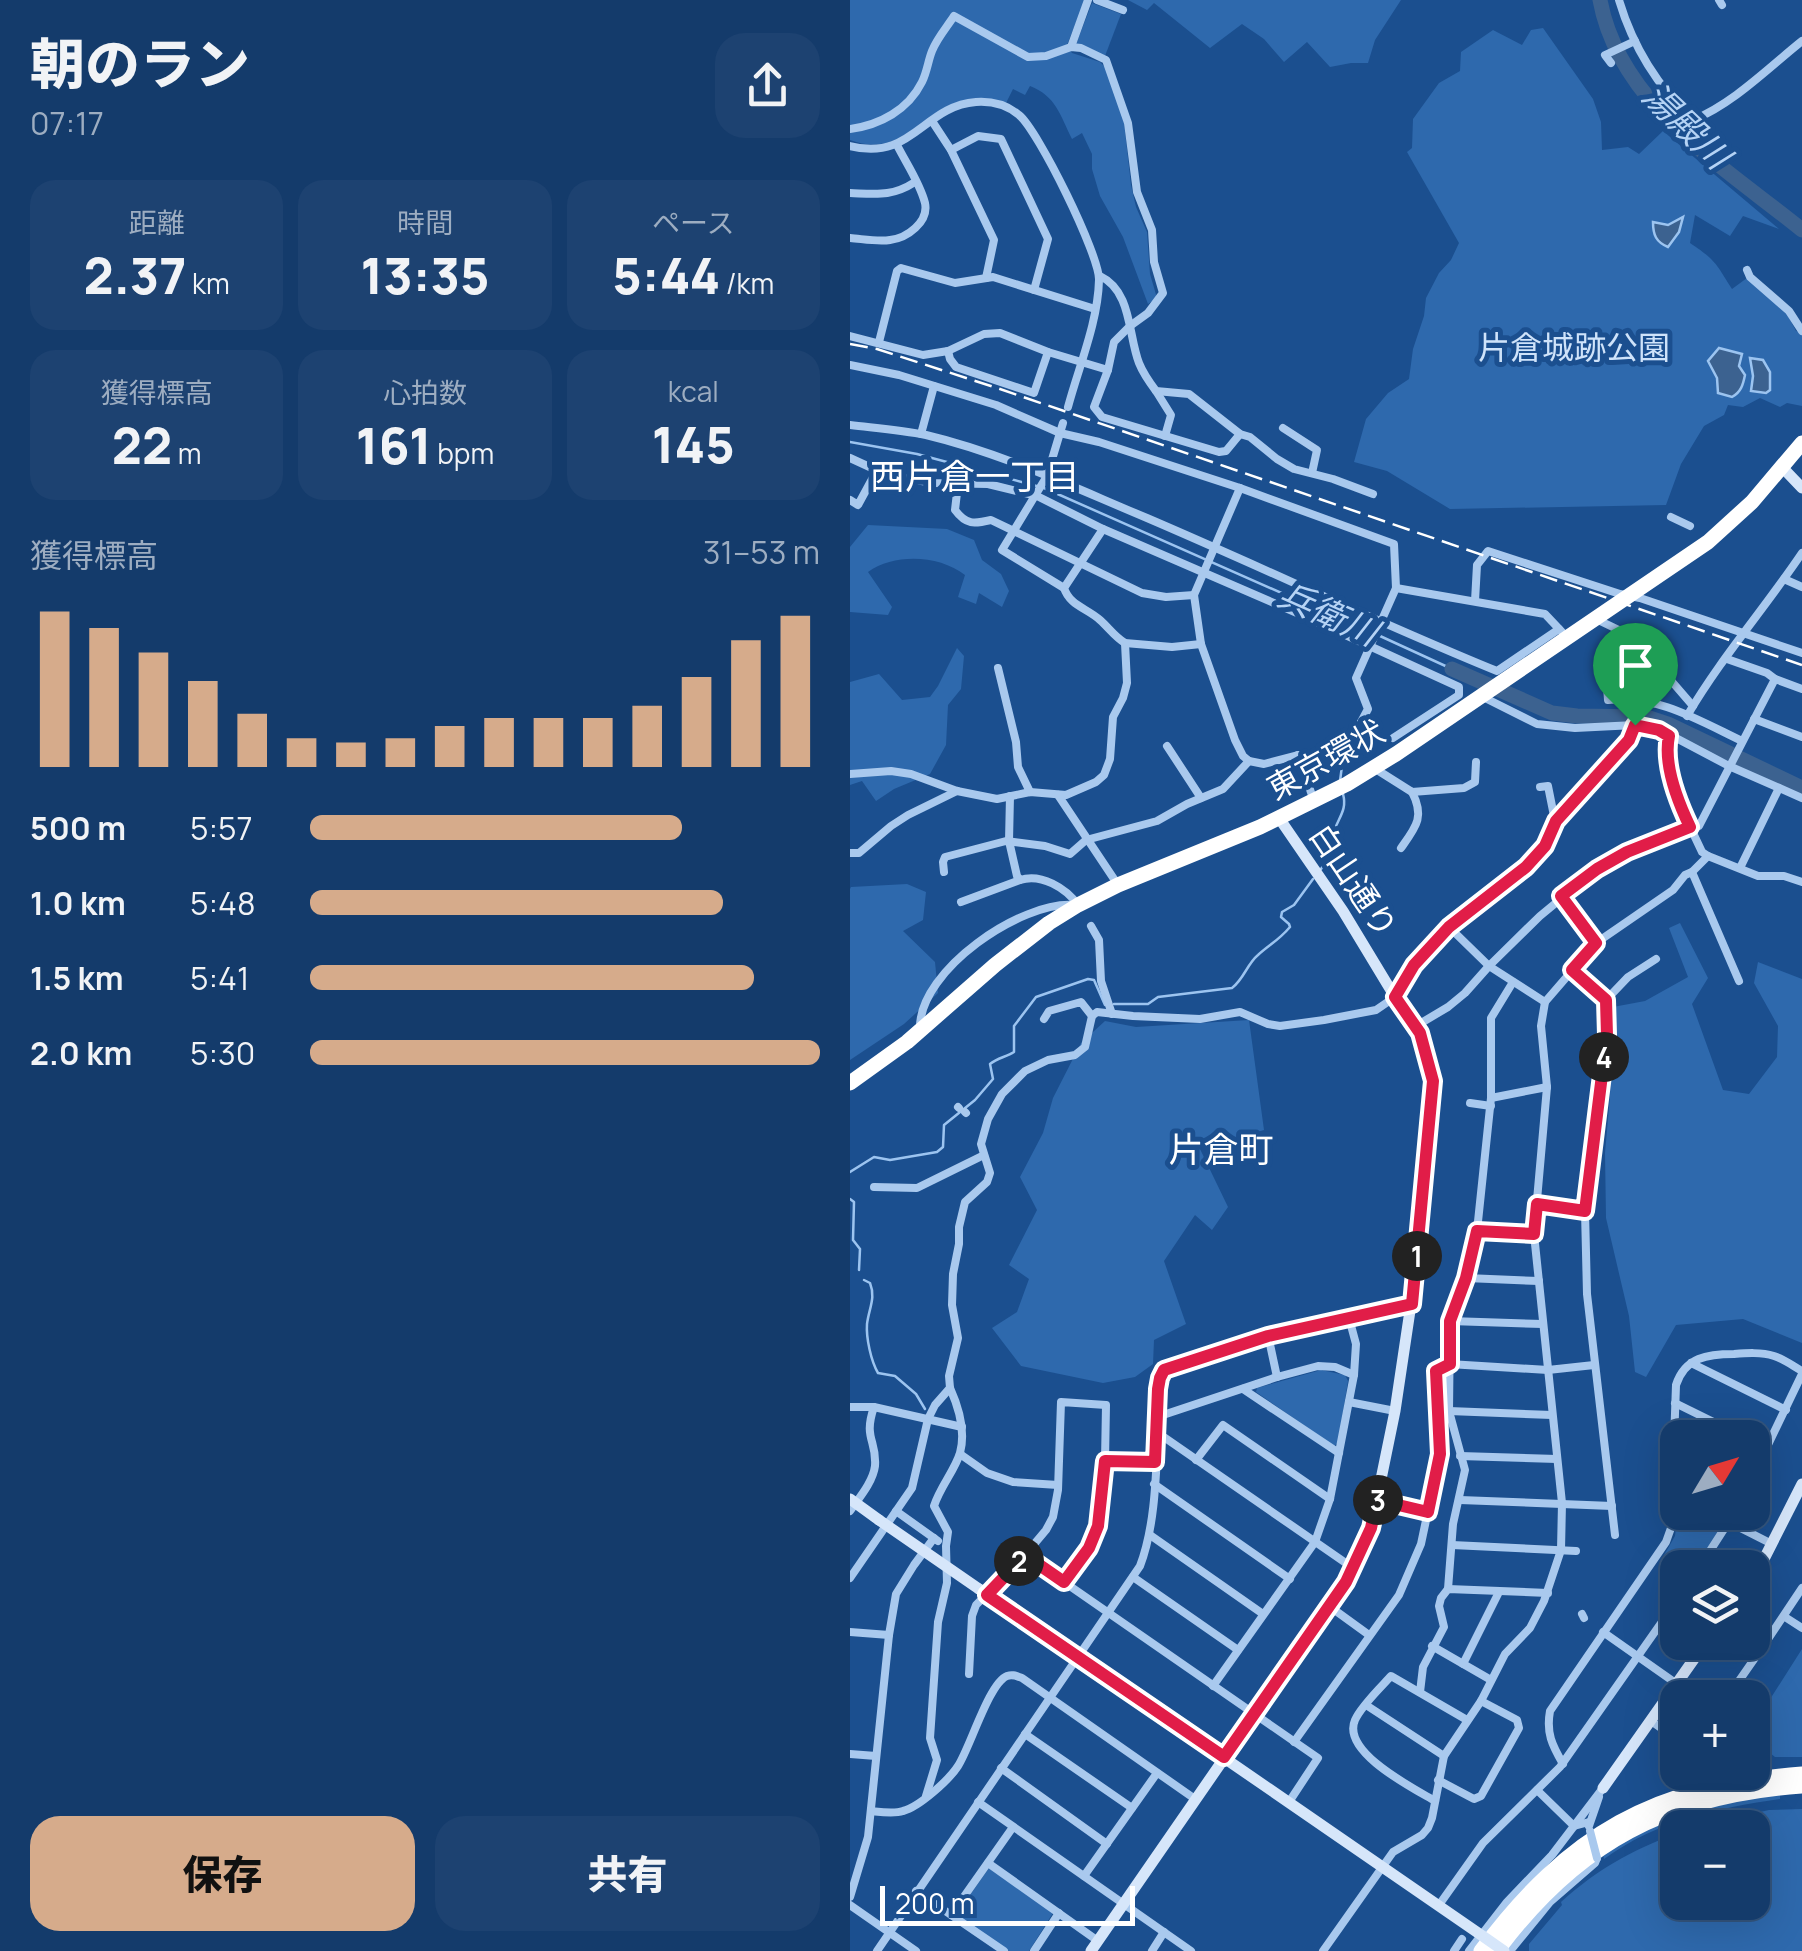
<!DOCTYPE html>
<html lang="ja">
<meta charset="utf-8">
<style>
:root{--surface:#143b6b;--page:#1d4271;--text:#f1f3f6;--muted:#9dadc1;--line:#33557e;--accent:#d6ab8b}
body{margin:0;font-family:Manrope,"Noto Sans JP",sans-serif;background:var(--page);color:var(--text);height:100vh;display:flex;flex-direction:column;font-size:38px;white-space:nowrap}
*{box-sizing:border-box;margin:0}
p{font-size:32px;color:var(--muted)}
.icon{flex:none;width:55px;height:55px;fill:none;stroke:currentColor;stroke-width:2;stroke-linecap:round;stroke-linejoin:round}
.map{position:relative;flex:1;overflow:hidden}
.side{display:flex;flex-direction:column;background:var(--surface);width:850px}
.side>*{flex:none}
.needle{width:65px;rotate:52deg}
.buttons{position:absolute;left:810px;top:1420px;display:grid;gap:20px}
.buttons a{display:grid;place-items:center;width:110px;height:110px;border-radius:20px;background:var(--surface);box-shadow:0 10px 40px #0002,0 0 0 2px var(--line);font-size:50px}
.scale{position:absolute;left:30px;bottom:25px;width:255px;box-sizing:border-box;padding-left:10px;border:5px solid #fff;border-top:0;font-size:28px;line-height:35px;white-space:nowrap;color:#fff;-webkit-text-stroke:8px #1b4f8f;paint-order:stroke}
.pin{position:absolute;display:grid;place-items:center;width:85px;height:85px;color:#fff;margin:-102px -42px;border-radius:50% 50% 50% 0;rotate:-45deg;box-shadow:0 0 10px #0007}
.pin .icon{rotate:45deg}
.km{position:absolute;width:50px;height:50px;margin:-25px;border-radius:50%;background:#222;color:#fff;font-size:28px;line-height:50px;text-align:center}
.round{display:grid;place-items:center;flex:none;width:105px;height:105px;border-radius:30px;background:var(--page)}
.head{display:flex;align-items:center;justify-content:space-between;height:170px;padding:0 30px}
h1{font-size:55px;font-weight:800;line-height:75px}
.figures{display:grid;grid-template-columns:repeat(3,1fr);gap:15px;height:170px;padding:10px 30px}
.figures div{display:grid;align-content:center;border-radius:25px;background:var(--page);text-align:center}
.figures b{font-size:50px;font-weight:800}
.figures small{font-size:28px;font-weight:400}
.figures p{font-size:28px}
.chart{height:280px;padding:20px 30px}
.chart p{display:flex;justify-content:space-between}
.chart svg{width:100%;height:180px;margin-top:10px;stroke:var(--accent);stroke-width:6}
.primary-button{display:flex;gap:20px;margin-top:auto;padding:20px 30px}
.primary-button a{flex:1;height:115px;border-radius:30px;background:var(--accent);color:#111;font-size:40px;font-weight:800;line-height:115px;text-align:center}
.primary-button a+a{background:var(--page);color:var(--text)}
ul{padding:0 30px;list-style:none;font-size:32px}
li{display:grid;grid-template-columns:160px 120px 1fr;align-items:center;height:75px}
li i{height:25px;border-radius:12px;background:var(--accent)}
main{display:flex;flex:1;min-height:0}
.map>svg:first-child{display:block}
.green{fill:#2e69ad}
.water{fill:#3c6290;stroke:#9cc4f0;stroke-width:2.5}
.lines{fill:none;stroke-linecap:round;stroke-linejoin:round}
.stream{stroke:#9cc4f0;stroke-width:2.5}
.river{stroke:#3c6290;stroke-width:15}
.street{stroke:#a9c9ee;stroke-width:8}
.secondary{stroke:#d6e6fa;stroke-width:11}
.highway{stroke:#fff;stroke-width:15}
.rail{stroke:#fff;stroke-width:2.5;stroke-dasharray:18 8;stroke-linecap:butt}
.street-bridge{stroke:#a9c9ee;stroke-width:8}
.secondary-bridge{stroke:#d6e6fa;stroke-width:11}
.route-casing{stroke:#fff;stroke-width:20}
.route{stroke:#e11d48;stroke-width:12}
.labels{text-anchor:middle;stroke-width:10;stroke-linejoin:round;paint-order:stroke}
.park-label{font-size:32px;fill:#cfe3fa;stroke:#1b4f8f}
.street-label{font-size:32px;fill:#fff;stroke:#1b4f8f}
.water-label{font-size:35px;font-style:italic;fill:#b5d3f5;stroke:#1b4f8f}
.neighbourhood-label{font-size:35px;fill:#fff;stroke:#1b4f8f}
</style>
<main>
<section class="side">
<div class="head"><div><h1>朝のラン</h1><p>07:17</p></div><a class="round"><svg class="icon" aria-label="share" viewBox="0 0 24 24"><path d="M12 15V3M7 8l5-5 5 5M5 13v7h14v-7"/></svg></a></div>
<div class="figures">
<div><p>距離</p><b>2.37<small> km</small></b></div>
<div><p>時間</p><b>13:35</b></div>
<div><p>ペース</p><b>5:44<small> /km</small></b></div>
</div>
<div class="figures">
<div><p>獲得標高</p><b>22<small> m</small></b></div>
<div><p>心拍数</p><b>161<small> bpm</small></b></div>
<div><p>kcal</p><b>145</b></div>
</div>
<div class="chart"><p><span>獲得標高</span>31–53 m</p>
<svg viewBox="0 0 160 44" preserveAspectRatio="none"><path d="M5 44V6M15 44V10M25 44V16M35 44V23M45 44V31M55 44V37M65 44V38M75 44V37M85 44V34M95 44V32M105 44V32M115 44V32M125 44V29M135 44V22M145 44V13M155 44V7"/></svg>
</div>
<ul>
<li><b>500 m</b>5:57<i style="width:73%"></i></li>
<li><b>1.0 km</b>5:48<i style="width:81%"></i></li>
<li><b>1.5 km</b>5:41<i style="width:87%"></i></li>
<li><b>2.0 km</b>5:30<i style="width:100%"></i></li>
</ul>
<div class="primary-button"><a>保存</a><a>共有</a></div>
</section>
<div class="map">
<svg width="952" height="1951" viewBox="0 0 952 1951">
<rect width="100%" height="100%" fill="#1b4f8f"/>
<!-- green -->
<g class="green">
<path d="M0,0H235L217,45L222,53L250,62L256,68L274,122L281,185L286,207L297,232L300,274L307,298L298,304L273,237L250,196L242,169V154L232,133L222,139C210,115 206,96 180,86L175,95L163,89L156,103C78,79 65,165 0,140Z"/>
<polygon points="278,0 551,0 525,40 518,63 501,63 480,67 457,42 434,62 414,39 392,24 360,48 304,3 297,10"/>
<polygon points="242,3 271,14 255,56 226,44"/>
<path d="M693,28L743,99L751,122L752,150L778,147L789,154L813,131L929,229L893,216L880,236L845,215L840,243C867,261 866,264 882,289L897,278L937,314L946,331L952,333V406L937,403L930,407L910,398L893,407L878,405L874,415L854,426L831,464L816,505L600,509L537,471L504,462L516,419L538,393L559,379L563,349L574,316L576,298L589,273L601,260L609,243L557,152L562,148L563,119L589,83L610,71L611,52L643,30L672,45L681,30Z"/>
<path d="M18,525L97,529L124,540L132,560L151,574L159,591L152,607L129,593L126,604L108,597L115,575C89,555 45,553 18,572L42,607L38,615L0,612V547Z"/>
<polygon points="107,648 114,656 111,689 98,705 96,745 80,774 44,789 26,801 12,781 0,785 0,682 29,674 52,700 80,697 88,686"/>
<polygon points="57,884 76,892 73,920 53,931 85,962 88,993 54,1024 0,1060 0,889 1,887"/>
<polygon points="830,923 858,978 842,1004 873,1090 899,1094 927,1057 928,1026 904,983 908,962 952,979 952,1343 893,1319 826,1325 796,1377 785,1372 779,1316 756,1218 755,1153 760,1096 763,1007 795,1001 838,977 819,928"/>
<polygon points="399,1020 414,1130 350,1149 378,1207 362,1230 345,1215 314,1261 336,1324 304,1340 303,1364 285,1377 253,1383 171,1366 142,1328 167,1312 179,1279 159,1265 187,1210 170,1177 193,1133 203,1098 231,1043 255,1021 286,1027"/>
<polygon points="471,1370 495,1375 498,1381 488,1443 484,1446 406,1392 407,1388"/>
<polygon points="828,1513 851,1513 871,1523 874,1530 848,1567 828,1568 827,1577 809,1564 825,1536"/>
<polygon points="952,1649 952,1757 925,1757 905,1741 912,1731 910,1715"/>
<path d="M930,1793V1799C868,1808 806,1821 754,1859L753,1855C805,1816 868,1804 930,1793Z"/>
<path d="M952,1809V1951H679V1944L712,1905L711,1902C749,1868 779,1852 827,1833L828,1902H902V1828L842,1827L919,1810Z"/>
<polygon points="139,1868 203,1913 179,1951 159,1951 106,1915"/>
</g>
<!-- water -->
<g class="water">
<path d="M833,217L829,232L818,247C806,242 803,235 803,222L818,225Z"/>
<path d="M869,348L892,354L889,366L895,375C893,385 891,392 882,397L868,393L867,378L858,361Z"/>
<polygon points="900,358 913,360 920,372 920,390 916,393 901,391 903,376"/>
</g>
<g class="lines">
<!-- stream -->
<g class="stream">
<polyline points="0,442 67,454 194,488 522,633"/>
<polyline points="530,636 602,669"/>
<polyline points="490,781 492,766 502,754 519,720"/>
<path d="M471,869C482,854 479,852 483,836C486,819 498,812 493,794"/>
<path d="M264,1004H298L308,997L382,988C394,979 397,964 408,955C420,944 428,941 440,927L439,924L431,917L432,912L444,905L463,879"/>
<path d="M0,1172L24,1157L40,1160L87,1152L93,1147L94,1125L125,1100L143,1079L140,1064C147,1058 156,1057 164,1052V1026L186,997L238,979L244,980L255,1005"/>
<polyline points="0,1199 4,1202 3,1240 10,1249 9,1270"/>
<path d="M14,1280L20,1283C26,1298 19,1308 17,1324C16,1338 21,1361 28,1373L45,1376L66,1394L75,1409"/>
</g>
<!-- river -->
<g class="river">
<path d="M750,0C769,105 876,168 952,230"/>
<polyline points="602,669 702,713 727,716 797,717 818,724 952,788"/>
</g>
<!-- street -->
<g class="street">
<polyline points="247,0 273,10"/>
<path d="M769,0C783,47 808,87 843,120C884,103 918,68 952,41"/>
<polyline points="869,0 872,5"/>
<polyline points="221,47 238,0"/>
<polyline points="761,63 755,55 785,41"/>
<polyline points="82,121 101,150 144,240 136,278"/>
<path d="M0,129C30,125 58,110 72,82C77,72 78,61 82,51C87,38 97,27 104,16L178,57L196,56L221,47L231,48L256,60L278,123L287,192L302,230L304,262L313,293L298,313L280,326L264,342L258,370L244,407L252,417L369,452L376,451L390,434"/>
<path d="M0,146C62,162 73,106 126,102C141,101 157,105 169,115C188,130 250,256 249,280C248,322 229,366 218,407"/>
<polyline points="101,150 128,136 151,139 198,239 184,290"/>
<path d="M0,193C26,194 42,197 65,182"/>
<path d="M0,238C13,239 28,242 40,240C57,238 79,222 75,203C70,183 56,163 47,145"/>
<polyline points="897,270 900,277 939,311 952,331"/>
<path d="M250,276C282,291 278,335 289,363C293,373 300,383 306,391L339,394L390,434L400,437L427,459L444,469L483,479L523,494"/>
<polyline points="0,336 73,355 98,351 134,334 150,333 198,352 258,370"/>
<polyline points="29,342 47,271 51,268 105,283 143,277 245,309"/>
<polyline points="98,351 100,359 106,367 184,393 198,352"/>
<polyline points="0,365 49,375 146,405 210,433 249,442 390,488 544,544 546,588 506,678 518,709 497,748 488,757 448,755"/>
<polyline points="306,391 321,415 315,436"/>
<polyline points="213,423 197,476 152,550 214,588"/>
<path d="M0,425C25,428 51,430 76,435C152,453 225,488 297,518C414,568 529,623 647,671L709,629"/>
<polyline points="433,428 467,450 462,473"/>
<polyline points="71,434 84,386"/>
<polyline points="0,458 37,475 83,483 138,484 187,496 253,529 454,616 609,687 609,695 543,738"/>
<path d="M108,484L105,510C116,525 124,524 141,520L292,593L316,597L344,595"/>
<polyline points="390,488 344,595 351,644 385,740 393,756 399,761 414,764 448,755 464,801"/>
<polyline points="0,500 8,505 27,470"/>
<polyline points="821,517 840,526"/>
<path d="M253,529L214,588C220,606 237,608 250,620C259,628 265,637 275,643L322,647L351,644"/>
<polyline points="934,579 952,587"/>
<polyline points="546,588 695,614 712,632"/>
<polyline points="625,601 627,565 638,551 770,594 790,598 952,653"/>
<polyline points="748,620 773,632 792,647 843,706"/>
<path d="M792,647C770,666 754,669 758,700C806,694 850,721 892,741"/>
<polyline points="148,668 166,742 168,767 180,792"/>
<polyline points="925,679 952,689"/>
<polyline points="631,696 687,724 725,728 785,725 809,729 879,766 952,798"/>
<path d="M837,716C871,658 915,608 952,553"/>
<polyline points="904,719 952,737"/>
<polyline points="317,746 351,798"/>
<polyline points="524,768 562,792 614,788 625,782 626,762"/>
<polyline points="0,774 41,771 61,774 107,791 147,799 180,792 216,795 246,782 254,775 260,759 263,717 273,698 277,683 275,643"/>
<polyline points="690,787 698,786 705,821"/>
<polyline points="208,795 268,885"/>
<path d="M160,796L159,841L167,876L170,880C191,873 216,888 228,905"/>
<path d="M551,848C566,827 575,817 562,792"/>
<polyline points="0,853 9,853 41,826 58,815 107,791"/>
<polyline points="858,856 908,876 934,876 952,882"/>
<polyline points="890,868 929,788"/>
<polyline points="94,872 93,862 95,857 156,841 195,846 220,854 236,840 307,821 337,804 373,789 399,761"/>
<polyline points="842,872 889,981"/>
<polyline points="711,896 746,943"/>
<polyline points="111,902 170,880"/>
<polyline points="241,926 249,940 251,981 262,1014"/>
<polyline points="599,927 639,966 695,1002"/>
<polyline points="722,971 756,1000 757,1035 735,1211 737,1294 765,1535"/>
<polyline points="756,1000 778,977 806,959"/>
<polyline points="242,1016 247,1012 283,1016 350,1019 390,1012 418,1024 430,1026 474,1020 526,1010 545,997 564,965 599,927 676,867 695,846 705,821 779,740 785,725"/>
<polyline points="566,1026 598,1007 615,993 639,966 690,916 747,869 777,852 841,827 849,826 925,679 917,673 877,659"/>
<path d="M70,1027C70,970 171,901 224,905"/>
<polyline points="641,1098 641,1018 663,982"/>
<polyline points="620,1103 641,1106"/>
<polyline points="108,1107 109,1108"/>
<polyline points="115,1112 116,1113"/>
<polyline points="24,1187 67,1188 134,1155"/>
<polyline points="687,1205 735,1211"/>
<polyline points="627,1231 684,1234"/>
<polyline points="616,1278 689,1281"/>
<polyline points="600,1321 693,1324"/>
<polyline points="418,1335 427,1377"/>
<polyline points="841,1363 936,1410"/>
<polyline points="393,1389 489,1453"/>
<polyline points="499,1402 545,1411"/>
<polyline points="825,1403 896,1438"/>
<polyline points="0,1407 24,1407 112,1427"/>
<polyline points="599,1411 702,1415"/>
<polyline points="307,1417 427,1377 468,1366 485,1367 504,1375"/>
<polyline points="308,1433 503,1568"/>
<polyline points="110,1454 137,1473 163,1482 208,1485"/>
<polyline points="610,1456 707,1459"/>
<polyline points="346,1460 373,1425 480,1499"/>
<polyline points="255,1461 305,1462"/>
<polyline points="902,1478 952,1374"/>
<polyline points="304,1484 440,1579"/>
<polyline points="527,1500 578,1512"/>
<polyline points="610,1500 762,1506"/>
<path d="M0,1511C9,1498 23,1482 25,1466C27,1440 13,1439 24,1407"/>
<polyline points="46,1511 88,1541"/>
<polyline points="859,1512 922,1544"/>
<polyline points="300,1535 413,1614"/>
<polyline points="602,1545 726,1551"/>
<polyline points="175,1555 468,1758 439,1802"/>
<polyline points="849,1568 885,1512"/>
<polyline points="283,1577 388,1650"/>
<polyline points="0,1578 62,1488 78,1419 85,1405 100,1388 99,1376 108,1338 102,1305 103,1274 109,1244 109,1227 115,1202 137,1182 140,1173 131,1144 138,1119 152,1094 175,1071 198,1060 225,1055 235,1047 242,1016 231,1002 199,1011 194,1019"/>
<polyline points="598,1589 603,1524 615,1470 599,1411 600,1321 616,1278 627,1231 641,1098 697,1087"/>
<polyline points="479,1606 519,1635"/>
<polyline points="732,1614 734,1618"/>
<polyline points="935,1617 952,1628"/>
<polyline points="0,1632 39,1635"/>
<polyline points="753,1632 827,1684"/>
<polyline points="902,1637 914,1645 952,1588"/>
<polyline points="582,1646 641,1680"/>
<polyline points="613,1664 649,1592"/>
<polyline points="119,1674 122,1616 126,1605 175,1555 196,1530 203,1517 208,1490 211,1402 256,1405 255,1461 248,1526 239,1548 214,1583"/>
<polyline points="363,1686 465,1542 480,1499 504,1375 506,1344 499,1318"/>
<polyline points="570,1692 573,1667 594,1627 589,1606 591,1598 598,1589 698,1593"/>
<polyline points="877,1698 914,1645"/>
<polyline points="516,1705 594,1756"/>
<polyline points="801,1721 828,1740"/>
<polyline points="175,1734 282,1808"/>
<polyline points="444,1742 549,1595 571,1544 590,1454 587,1371 599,1364 698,1370 744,1365"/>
<polyline points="0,1754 26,1756"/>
<path d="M713,1764C702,1745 696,1733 700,1711L816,1542L821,1528L826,1385C835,1357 858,1354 884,1354C897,1353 911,1352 924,1356C934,1359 943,1366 952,1371"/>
<polyline points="151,1768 257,1844"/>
<polyline points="588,1780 624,1799 631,1796 669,1728 667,1720 631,1701"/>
<polyline points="687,1790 724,1826 739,1822"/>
<path d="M76,1796L87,1760L80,1738L88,1622L97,1583L96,1546L98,1532L84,1506C90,1487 105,1470 110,1453C116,1431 109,1408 100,1388"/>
<path d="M585,1801C563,1788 491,1752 505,1720C511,1706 531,1687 541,1676L617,1720"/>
<polyline points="128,1802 341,1951"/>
<path d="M21,1811C31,1812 44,1814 53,1811C69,1807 99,1780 108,1766C120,1748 139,1683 157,1676C163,1674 166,1676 172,1678L345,1799"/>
<polyline points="739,1826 749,1797"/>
<polyline points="138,1863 248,1941"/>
<polyline points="234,1876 307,1773"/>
<polyline points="66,1891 154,1951"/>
<polyline points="0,1897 18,1837 39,1635 46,1594 64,1565 84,1538"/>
<polyline points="0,1905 66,1951"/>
<polyline points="589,1905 633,1843 710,1767 828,1599"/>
<polyline points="101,1915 163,1827"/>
<path d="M27,1951L290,1566C305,1527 306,1476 308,1433C308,1413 303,1388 314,1370L418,1335L561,1304"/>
<polyline points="184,1951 209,1913"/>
<polyline points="302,1951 314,1932"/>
<polyline points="473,1951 543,1852 572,1835 578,1828 582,1818 594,1756 631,1701 655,1654 680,1628 694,1601 711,1550 712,1503 684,1234 697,1087 691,1026 695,1002 746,943 823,890 835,875 842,872 858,856 852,852 827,799 817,745 819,737"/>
<polyline points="604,1951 612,1939"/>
<polyline points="619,1951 657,1902 702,1855 753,1788"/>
<polyline points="660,1951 700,1902 745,1863 747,1858"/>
</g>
<!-- secondary -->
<g class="secondary">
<polyline points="932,467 952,488"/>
<polyline points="0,1499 29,1520"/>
<polyline points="902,1577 912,1563 952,1484"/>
<polyline points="129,1589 634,1937"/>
<polyline points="753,1788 856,1642"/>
<polyline points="241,1951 496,1582 521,1528 545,1411 561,1304 583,1081 575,1046 566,1026 545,997 493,911 429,818"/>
</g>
<!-- highway -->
<g class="highway">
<polyline points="0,1083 57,1042 145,965 199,923 228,905 268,885 410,827 497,784 546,754 858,542 902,502 952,443"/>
<path d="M631,1951C719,1833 805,1785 952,1774"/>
<path d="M647,1951C728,1842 817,1796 952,1786"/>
</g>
<!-- rail -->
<polyline class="rail" points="0,344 27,349 150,389 952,665"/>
<!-- street-bridge -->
<polyline class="street-bridge" points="740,1831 747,1858"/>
<!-- secondary-bridge -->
<g class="secondary-bridge">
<polyline points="29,1520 129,1589"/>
<polyline points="634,1937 654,1951"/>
</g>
</g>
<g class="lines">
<!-- route casing -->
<g class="route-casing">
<path id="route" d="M785,725L809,730L819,736C813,765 828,802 840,827L777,852L747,869L711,896L746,943L722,970L756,1000L757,1035L735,1211L687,1204L684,1234L627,1231L616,1278L600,1321V1364L586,1371L590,1454L578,1512L527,1500L521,1528L496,1582L374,1757L137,1595L175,1555L214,1582L239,1548L248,1526L255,1461L305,1462L308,1389L310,1378L314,1370L418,1336L562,1304L583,1081L570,1033L545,997L564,965L599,927L676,867L695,846L706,821L779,740Z"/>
</g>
<!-- route -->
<use href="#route" class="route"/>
</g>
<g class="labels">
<!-- park labels -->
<g class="park-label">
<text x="724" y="359">片倉城跡公園</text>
</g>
<!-- street labels -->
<g class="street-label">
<text transform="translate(476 760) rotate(-29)" y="11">東京環状</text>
<text transform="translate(503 881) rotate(56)" y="11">白山通り</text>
</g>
<!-- water labels -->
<g class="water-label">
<text transform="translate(836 126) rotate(44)" y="12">湯殿川</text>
<text transform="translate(478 614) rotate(24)" y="12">兵衛川</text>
</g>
<!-- neighbourhood labels -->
<g class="neighbourhood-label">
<text x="125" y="489">西片倉一丁目</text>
<text x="371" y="1162">片倉町</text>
</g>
</g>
</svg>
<div class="buttons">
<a><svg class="needle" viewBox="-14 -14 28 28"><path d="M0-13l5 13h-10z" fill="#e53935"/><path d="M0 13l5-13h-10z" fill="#9dadc1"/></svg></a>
<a><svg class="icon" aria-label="layers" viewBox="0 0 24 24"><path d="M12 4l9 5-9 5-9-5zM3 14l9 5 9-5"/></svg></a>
<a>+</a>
<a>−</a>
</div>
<div class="scale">200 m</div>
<div class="pin" style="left:785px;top:725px;background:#1e9e55"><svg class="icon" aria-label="arrive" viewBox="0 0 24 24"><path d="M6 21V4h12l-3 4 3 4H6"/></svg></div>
<b class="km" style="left:567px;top:1256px">1</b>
<b class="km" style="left:169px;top:1561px">2</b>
<b class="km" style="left:528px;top:1500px">3</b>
<b class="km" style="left:754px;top:1057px">4</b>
</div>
</main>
